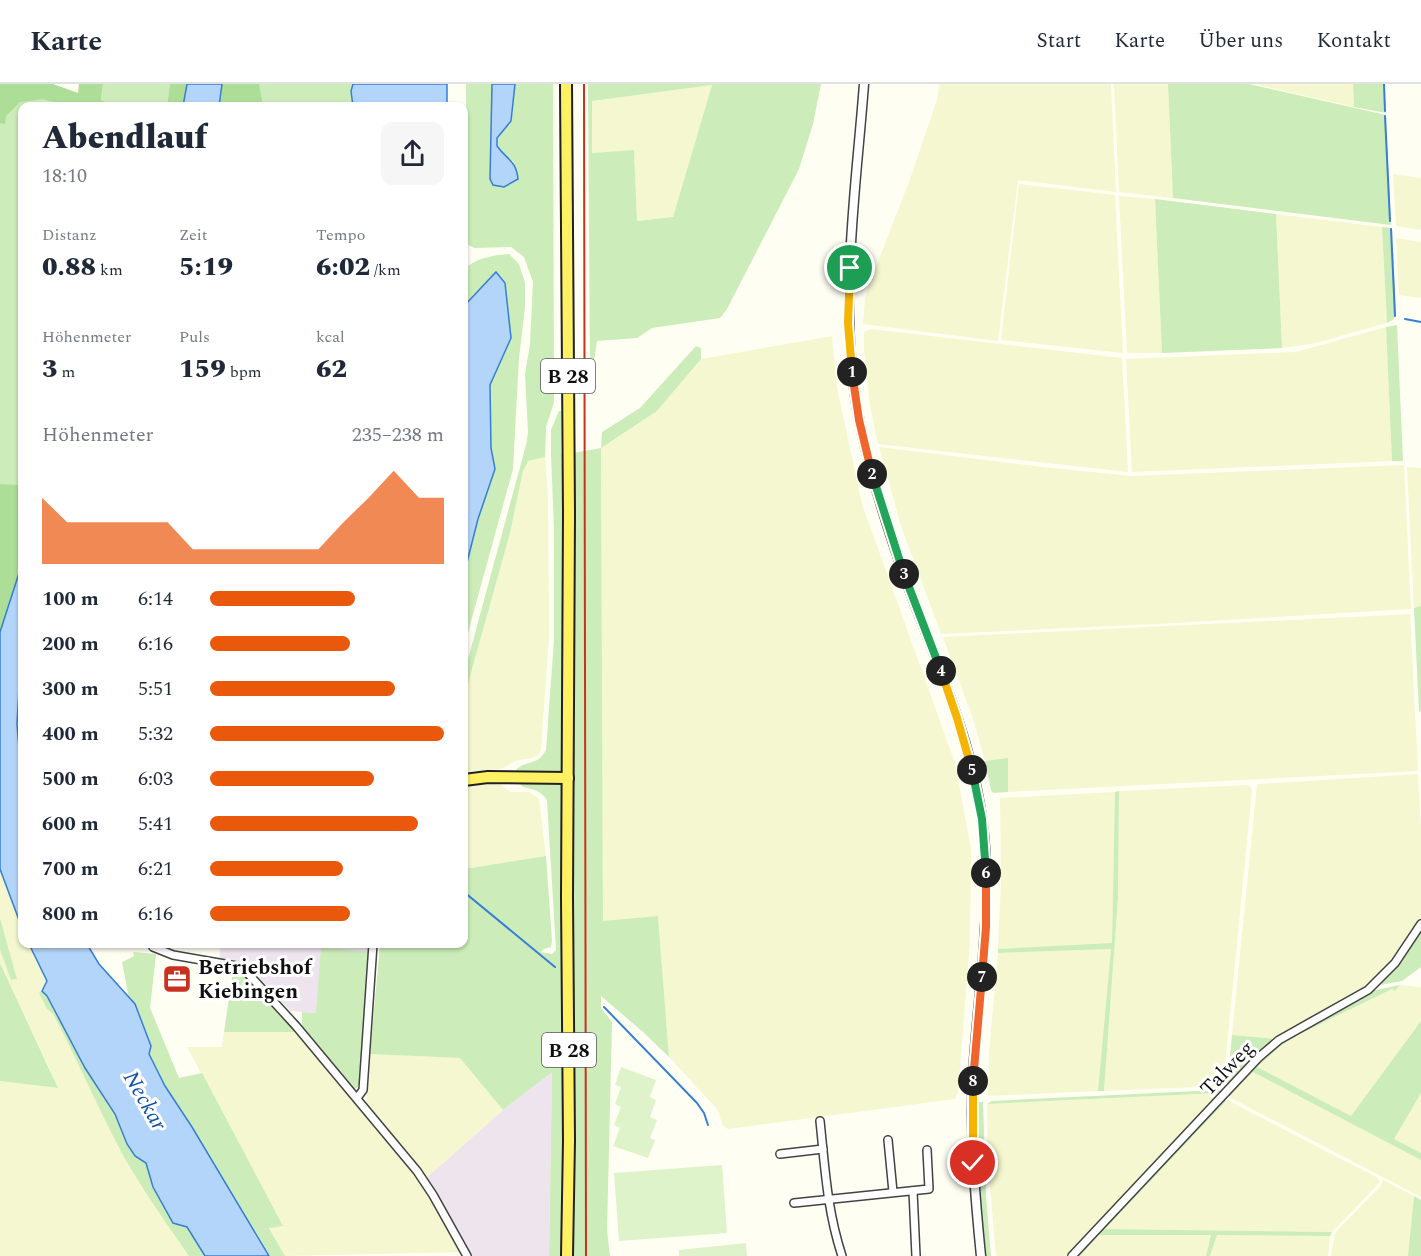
<!DOCTYPE html>
<html lang="de">
<meta charset="utf-8">
<style>
:root{--surface:#fff;--page:#f6f6f7;--text:#1f2937;--muted:#747a83;--line:#e0e1e3;--accent:#ea580c}
body{margin:0;font-family:Spectral,serif;background:var(--page);color:var(--text);height:100vh;display:flex;flex-direction:column;font-size:22px;white-space:nowrap}
*{box-sizing:border-box;margin:0}
p{font-size:20px;color:var(--muted)}
.icon{flex:none;width:33px;height:33px;fill:none;stroke:currentColor;stroke-width:2;stroke-linecap:round;stroke-linejoin:round}
.map{position:relative;flex:1;overflow:hidden}
.sheet{position:absolute;left:18px;top:18px;width:450px;height:846px;display:flex;flex-direction:column;background:var(--surface);border-radius:12px;box-shadow:0 2px 4px #0004}
.sheet>*{flex:none}
.pin{position:absolute;display:grid;place-items:center;width:51px;height:51px;color:#fff;margin:-26px;border:3px solid #fff;border-radius:50%;box-shadow:0 2px 6px #0007}
.km{position:absolute;width:30px;height:30px;margin:-15px;border-radius:50%;background:#222;color:#fff;font-size:16px;line-height:30px;text-align:center}
.round{display:grid;place-items:center;flex:none;width:63px;height:63px;border-radius:12px;background:var(--page)}
.overview{display:flex;align-items:center;justify-content:space-between;height:102px;padding:0 24px}
h1{font-size:33px;font-weight:800;line-height:45px}
.metrics{display:grid;grid-template-columns:repeat(3,1fr);gap:9px;height:102px;padding:6px 24px}
.metrics div{display:grid;align-content:center}
.metrics b{font-size:26px;font-weight:800}
.metrics small{font-size:16px;font-weight:400}
.metrics p{font-size:16px}
.chart{height:168px;padding:12px 24px}
.chart p{display:flex;justify-content:space-between}
.chart svg{width:100%;height:108px;margin-top:6px;fill:var(--accent);opacity:.7}
ul{padding:0 24px;list-style:none;font-size:20px}
li{display:grid;grid-template-columns:96px 72px 1fr;align-items:center;height:45px}
li i{height:15px;border-radius:8px;background:var(--accent)}
header{display:flex;align-items:center;gap:36px;box-sizing:border-box;height:84px;padding:0 30px;background:var(--surface);border-bottom:2px solid var(--line)}
header strong{font-size:28px}
nav{display:flex;gap:33px;margin-inline-start:auto;font-size:21px}
.map>svg:first-child{display:block}
.industrial{fill:#eee4ee}
.farmland{fill:#f5f7d0}
.green{fill:#ccecb9;fill-rule:evenodd}
.forest{fill:#acde97}
.pitch{fill:#dff3cb}
.water{fill:#b4d5fa;stroke:#377ed5;stroke-width:1.5}
.lines{fill:none;stroke-linecap:round;stroke-linejoin:round}
.stream{stroke:#377ed5;stroke-width:2}
.minor-casing{stroke:#434343;stroke-width:10}
.tertiary-casing{stroke:#434343;stroke-width:11}
.primary-casing{stroke:#212121;stroke-width:14}
.minor{stroke:#fff;stroke-width:7}
.tertiary{stroke:#fff;stroke-width:8}
.primary{stroke:#fff163;stroke-width:10}
.rail{stroke:#c9311f;stroke-width:2}
.split-1-casing{stroke:#fff;stroke-width:12}
.split-2-casing{stroke:#fff;stroke-width:12}
.split-3-casing{stroke:#fff;stroke-width:12}
.split-4-casing{stroke:#fff;stroke-width:12}
.split-5-casing{stroke:#fff;stroke-width:12}
.split-6-casing{stroke:#fff;stroke-width:12}
.split-7-casing{stroke:#fff;stroke-width:12}
.split-8-casing{stroke:#fff;stroke-width:12}
.split-9-casing{stroke:#fff;stroke-width:12}
.split-1{stroke:#f5b400;stroke-width:8}
.split-2{stroke:#f0652b;stroke-width:8}
.split-3{stroke:#22a559;stroke-width:8}
.split-4{stroke:#22a559;stroke-width:8}
.split-5{stroke:#f5b400;stroke-width:8}
.split-6{stroke:#22a559;stroke-width:8}
.split-7{stroke:#f0652b;stroke-width:8}
.split-8{stroke:#f0652b;stroke-width:8}
.split-9{stroke:#f5b400;stroke-width:8}
.labels{text-anchor:middle;stroke-width:6;stroke-linejoin:round;paint-order:stroke}
.shield{fill:#fff;stroke:#585858;stroke-width:1.5}
.shield-label{font-size:20px;font-weight:bold;fill:#101010}
.poi-label{font-size:21px;font-weight:bold;fill:#101010;stroke:#fff;text-anchor:start}
.street-label{font-size:21px;fill:#101010;stroke:#fff}
.water-label{font-size:22px;font-style:italic;fill:#1150aa;stroke:#fff}
</style>
<header>
<strong>Karte</strong>
<nav><a>Start</a><a>Karte</a><a>Über uns</a><a>Kontakt</a></nav>
</header>
<div class="map">
<svg width="1421" height="1172" viewBox="0 0 1421 1172">
<rect width="100%" height="100%" fill="#fffef3"/>
<!-- industrial -->
<g class="industrial">
<polygon points="221,860 370,860 370,868 316,929 290,927 245,879 219,876"/>
<polygon points="552,987 549,1172 472,1172 426,1094 503,1026"/>
</g>
<!-- farmland -->
<g class="farmland">
<polygon points="939,0 1111,0 1116,108 1018,96 998,257 863,240 865,214 868,203 909,98 937,16"/>
<polygon points="1114,0 1168,0 1173,114 1119,108"/>
<polygon points="1255,0 1353,0 1354,23"/>
<polygon points="712,1 673,133 637,137 634,66 592,69 592,17"/>
<polygon points="1393,90 1421,94 1421,146 1396,142"/>
<polygon points="1019,100 1115,111 1123,269 1001,256"/>
<polygon points="1119,112 1155,115 1162,269 1127,269"/>
<polygon points="1276,130 1382,143 1387,239 1312,260 1282,264"/>
<polygon points="1396,154 1421,158 1421,214 1399,211"/>
<polygon points="1386,243 1392,377 1132,388 1126,275 1296,268"/>
<polygon points="871,245 1122,274 1128,388 878,360 870,321 864,266 864,248"/>
<polygon points="832,252 837,304 862,420 955,679 971,765 970,857 958,1008 955,1015 728,1045 723,1042 717,1025 669,973 658,832 603,838 601,364 657,327 701,275"/>
<polygon points="879,363 1043,383 1131,392 1404,381 1411,525 1175,539 941,550 901,442"/>
<polygon points="545,373 548,411 549,552 541,665 538,671 532,674 514,677 502,685 464,688 464,614 510,449 523,387 528,377"/>
<polygon points="1407,383 1421,384 1421,522 1414,524"/>
<polygon points="1410,530 1418,687 1008,708 1008,674 985,677 973,635 943,553"/>
<polygon points="1418,690 1421,746 1421,838 1393,878 1367,903 1277,955 1232,951 1257,700"/>
<polygon points="490,700 501,701 510,708 529,708 539,715 546,772 464,785 464,702"/>
<polygon points="1247,701 1251,703 1252,707 1223,1002 1104,1007 1118,814 1119,707"/>
<polygon points="1115,708 1112,860 998,865 1001,797 1000,714"/>
<polygon points="0,785 22,844 22,860 29,860 36,877 46,893 47,901 40,909 47,925 53,930 80,981 123,1070 189,1172 0,1172 0,997 57,1004 50,985 0,879 0,866 11,896 17,895 0,834"/>
<polygon points="1111,865 1098,1007 988,1012 989,968 998,869"/>
<polygon points="1400,901 1421,903 1421,937 1351,1033 1257,983 1282,961 1298,951 1392,905 1395,907"/>
<polygon points="224,948 297,948 415,1089 429,1109 462,1168 285,1172 269,1143 283,1142 187,963 222,963"/>
<polygon points="370,970 460,974 503,1026 426,1094 366,1018"/>
<polygon points="1253,988 1421,1076 1421,1113 1229,1013"/>
<polygon points="1218,1009 1219,1011 1069,1172 996,1172 988,1079 987,1020"/>
<polygon points="1421,1009 1421,1069 1393,1055"/>
<polygon points="1227,1016 1378,1094 1380,1098 1332,1148 1105,1145"/>
<polygon points="1383,1096 1414,1112 1408,1172 1331,1172 1335,1149 1381,1102"/>
<polygon points="1099,1151 1211,1151 1211,1153 1206,1172 1080,1172"/>
<polygon points="1216,1151 1330,1152 1328,1172 1210,1172"/>
</g>
<!-- green -->
<g class="green">
<polygon points="0,0 108,22 22,22 22,489 0,543"/>
<polygon points="103,0 170,0 167,22 116,22 101,16"/>
<polygon points="227,0 353,0 351,7 353,22 223,22"/>
<polygon points="466,0 492,0 490,95 514,78 504,71 497,63 497,54 511,37 515,0 553,0 554,318 546,343 545,373 528,377 523,387 510,449 464,614 464,590 526,361 528,349 525,290 530,260 533,198 524,173 511,163 474,164 467,160"/>
<path d="M588,0H821L813,40L799,85L727,225L720,234L652,244L637,254L597,257L592,291L590,294ZM712,1L673,133L637,137L634,66L592,69V17Z"/>
<polygon points="1168,0 1249,0 1386,31 1391,141 1173,114"/>
<polygon points="1353,0 1384,0 1386,29 1354,23"/>
<polygon points="1155,115 1276,130 1282,264 1162,269"/>
<polygon points="1382,143 1392,144 1396,227 1394,235 1387,239"/>
<path d="M509,170L519,180L525,199V223L519,274L513,385L464,563V490L478,435L495,385L491,364L490,301L511,254L505,199L496,188L464,222C464,212 460,196 465,187C471,174 496,171 509,170Z"/>
<polygon points="1397,241 1403,377 1392,377 1386,243"/>
<path d="M696,262L701,264V275L657,327L601,364L603,837L658,832L669,973L643,948L601,912V924L612,938L607,1147L610,1172H549L552,988L503,1026L460,974L370,970L380,860H464V785L546,772L552,857L551,863L544,865L541,868L552,870L556,866L547,716C532,695 519,715 516,686C527,675 537,683 546,666L554,556V446L551,370V346L559,327H561V369L562,371L601,364L602,348L640,324Z"/>
<polygon points="1421,522 1421,627 1419,628 1414,524"/>
<polygon points="1008,674 1008,708 993,709 991,706 985,677"/>
<polygon points="1119,707 1118,814 1104,1007 1098,1007 1111,865 998,869 998,865 1112,859 1115,708"/>
<polygon points="0,834 17,895 11,896 0,866"/>
<polygon points="1421,844 1421,883 1402,897 1374,902"/>
<polygon points="321,864 370,868 360,1001 354,1006 302,944 302,928 316,929"/>
<polygon points="133,868 156,870 150,924 179,994 202,989 283,1142 269,1144 285,1172 269,1172 192,1043 165,1002 149,970 151,962 135,921 129,914 122,878 134,872"/>
<polygon points="0,879 58,1004 0,997"/>
<polygon points="233,887 242,887 261,905 297,948 224,948"/>
<polygon points="1400,901 1395,907 1392,905 1298,951 1282,961 1257,983 1351,1032 1421,937 1421,1009 1394,1055 1421,1069 1421,1076 1253,988 1229,1013 1228,1009 1281,957 1367,908"/>
<path d="M42,907L46,911L85,984L115,1030L127,1060L135,1072L146,1079L153,1103L173,1139L187,1143L205,1172H189C166,1139 143,1106 123,1071C98,1025 78,976 53,930L47,925L39,909Z"/>
<polygon points="1232,951 1277,955 1227,1001"/>
<polygon points="1218,1006 1221,1007 1219,1011 1218,1009 987,1020 992,1017"/>
<polygon points="1224,1016 1227,1016 1105,1145 1332,1148 1330,1152 1217,1151 1210,1172 1206,1172 1211,1151 1099,1151 1080,1172 1076,1172 1220,1018"/>
<polygon points="976,1018 983,1018 986,1113 991,1172 985,1172 978,1095"/>
<polygon points="1414,1112 1421,1116 1421,1172 1408,1172"/>
</g>
<!-- forest -->
<g class="forest">
<polygon points="0,0 53,0 78,9 79,0 103,0 101,16 116,22 69,22 43,15 20,18 6,32 5,40 0,39"/>
<polygon points="170,0 187,0 183,22 167,22"/>
<polygon points="222,0 259,0 263,22 219,22"/>
<polygon points="22,395 22,480 0,548 0,400 18,401"/>
</g>
<!-- pitch -->
<g class="pitch">
<polygon points="621,983 656,996 650,1013 656,1016 650,1033 657,1036 650,1054 655,1056 648,1074 613,1062 620,1044 614,1041 621,1023 615,1020 621,1003 615,1001"/>
<polygon points="722,1081 727,1149 619,1157 614,1089"/>
<polygon points="746,1159 747,1172 679,1172 679,1166"/>
</g>
<!-- water -->
<g class="water">
<polygon points="187,0 222,0 219,22 183,22"/>
<polygon points="353,0 447,0 447,22 353,22 351,7"/>
<path d="M492,0H515L511,37L497,54V62C507,76 516,76 518,95L504,103L493,101L490,95Z"/>
<polygon points="496,188 505,199 511,254 490,301 491,364 495,385 478,435 464,490 464,222"/>
<polygon points="22,480 22,579 20,588 17,640 22,701 22,844 0,785 0,548"/>
<polygon points="29,860 87,860 99,880 135,920 151,962 149,970 165,1002 192,1043 269,1172 205,1172 187,1143 173,1139 153,1103 146,1079 135,1072 127,1060 115,1030 85,984 47,912 42,907 47,897"/>
</g>
<g class="lines">
<!-- stream -->
<g class="stream">
<polyline points="1384,0 1385,27"/>
<polyline points="1385,32 1390,137"/>
<polyline points="1391,145 1395,232"/>
<polyline points="1405,235 1421,238"/>
<polyline points="464,808 555,883"/>
<polyline points="604,923 697,1019 704,1029 708,1041"/>
</g>
<!-- minor casing -->
<g class="minor-casing">
<g id="minor">
<polyline points="153,863 173,871 242,883 296,942 417,1087 433,1111 467,1172"/>
<polyline points="357,1014 363,1006 373,860"/>
<path d="M820,1037C825,1084 827,1126 842,1172"/>
<polyline points="888,1056 893,1108"/>
<polyline points="780,1070 823,1065"/>
<polyline points="913,1107 916,1172"/>
<polyline points="794,1119 929,1105 927,1066"/>
<polyline points="1072,1172 1258,974 1279,956 1368,906 1395,879 1421,840"/>
</g>
</g>
<!-- tertiary casing -->
<g class="tertiary-casing">
<path id="tertiary" d="M864,0C855,119 835,240 864,358C876,409 892,458 910,507C938,581 971,656 982,735C994,821 978,907 973,992C970,1053 975,1112 981,1172"/>
</g>
<!-- primary casing -->
<g class="primary-casing">
<g id="primary">
<polyline points="566,0 569,430 567,814 569,1056 567,1172"/>
<polyline points="464,696 488,693 568,694"/>
</g>
</g>
<!-- minor -->
<use href="#minor" class="minor"/>
<!-- tertiary -->
<use href="#tertiary" class="tertiary"/>
<!-- primary -->
<use href="#primary" class="primary"/>
<!-- rail -->
<polyline class="rail" points="584,0 586,1172"/>
</g>
<g class="lines">
<!-- split-1 casing -->
<g class="split-1-casing">
<polyline id="split-1" points="850,184 848,239 852,288"/>
</g>
<!-- split-2 casing -->
<g class="split-2-casing">
<polyline id="split-2" points="852,288 859,336 872,390"/>
</g>
<!-- split-3 casing -->
<g class="split-3-casing">
<polyline id="split-3" points="872,390 904,490"/>
</g>
<!-- split-4 casing -->
<g class="split-4-casing">
<polyline id="split-4" points="904,490 941,587"/>
</g>
<!-- split-5 casing -->
<g class="split-5-casing">
<polyline id="split-5" points="941,587 957,634 972,686"/>
</g>
<!-- split-6 casing -->
<g class="split-6-casing">
<polyline id="split-6" points="972,686 982,735 986,789"/>
</g>
<!-- split-7 casing -->
<g class="split-7-casing">
<polyline id="split-7" points="982,893 986,843 986,789"/>
</g>
<!-- split-8 casing -->
<g class="split-8-casing">
<polyline id="split-8" points="973,997 982,893"/>
</g>
<!-- split-9 casing -->
<g class="split-9-casing">
<polyline id="split-9" points="973,1079 973,997"/>
</g>
<!-- split-1 -->
<use href="#split-1" class="split-1"/>
<!-- split-2 -->
<use href="#split-2" class="split-2"/>
<!-- split-3 -->
<use href="#split-3" class="split-3"/>
<!-- split-4 -->
<use href="#split-4" class="split-4"/>
<!-- split-5 -->
<use href="#split-5" class="split-5"/>
<!-- split-6 -->
<use href="#split-6" class="split-6"/>
<!-- split-7 -->
<use href="#split-7" class="split-7"/>
<!-- split-8 -->
<use href="#split-8" class="split-8"/>
<!-- split-9 -->
<use href="#split-9" class="split-9"/>
</g>
<!-- icons -->
<defs>
<g id="office-square" transform="scale(1.5)"><rect x="-9" y="-9" width="18" height="18" rx="4" fill="#c9311f" stroke="#fff"/><path d="M-6-3h4V-5.5h4V-3h4V5H-6ZM-1-4.5V-3h2v-1.5ZM-6 0V1H6V0Z" fill="#fff"/></g>
</defs>
<g fill-rule="evenodd">
<use href="#office-square" x="177" y="895"/>
</g>
<g class="labels">
<!-- shield labels -->
<g class="shield">
<rect x="541" y="275" width="54" height="34" rx="4.5"/>
<rect x="542" y="949" width="54" height="34" rx="4.5"/>
</g>
<g class="shield-label">
<text x="568" y="299">B 28</text>
<text x="569" y="973">B 28</text>
</g>
<!-- poi labels -->
<g class="poi-label">
<text x="198" y="890">Betriebshof<tspan x="198" dy="24">Kiebingen</tspan></text>
</g>
<!-- street labels -->
<g class="street-label">
<text transform="translate(1227 984) rotate(-46)" y="7">Talweg</text>
</g>
<!-- water labels -->
<g class="water-label">
<text transform="translate(146 1016) rotate(60)" y="8">Neckar</text>
</g>
</g>
</svg>
<div class="pin" style="left:850px;top:184px;background:#1e9e55"><svg class="icon" aria-label="arrive" viewBox="0 0 24 24"><path d="M6 21V4h12l-3 4 3 4H6"/></svg></div>
<div class="pin" style="left:973px;top:1079px;background:#d93025"><svg class="icon" aria-label="check" viewBox="0 0 24 24"><path d="M5 12l5 5 9-10"/></svg></div>
<b class="km" style="left:852px;top:288px">1</b>
<b class="km" style="left:872px;top:390px">2</b>
<b class="km" style="left:904px;top:490px">3</b>
<b class="km" style="left:941px;top:587px">4</b>
<b class="km" style="left:972px;top:686px">5</b>
<b class="km" style="left:986px;top:789px">6</b>
<b class="km" style="left:982px;top:893px">7</b>
<b class="km" style="left:973px;top:997px">8</b>
<section class="sheet">
<div class="overview"><div><h1>Abendlauf</h1><p>18:10</p></div><a class="round"><svg class="icon" aria-label="share" viewBox="0 0 24 24"><path d="M12 15V3M7 8l5-5 5 5M5 13v7h14v-7"/></svg></a></div>
<div class="metrics">
<div><p>Distanz</p><b>0.88<small> km</small></b></div>
<div><p>Zeit</p><b>5:19</b></div>
<div><p>Tempo</p><b>6:02<small> /km</small></b></div>
</div>
<div class="metrics">
<div><p>Höhenmeter</p><b>3<small> m</small></b></div>
<div><p>Puls</p><b>159<small> bpm</small></b></div>
<div><p>kcal</p><b>62</b></div>
</div>
<div class="chart"><p><span>Höhenmeter</span>235–238 m</p>
<svg viewBox="0 0 160 44" preserveAspectRatio="none"><path d="M0 44V17L10 27L20 27L30 27L40 27L50 27L60 38L70 38L80 38L90 38L100 38L110 38L120 27L130 17L140 6L150 17L160 17V44z"/></svg>
</div>
<ul>
<li><b>100 m</b>6:14<i style="width:62%"></i></li>
<li><b>200 m</b>6:16<i style="width:60%"></i></li>
<li><b>300 m</b>5:51<i style="width:79%"></i></li>
<li><b>400 m</b>5:32<i style="width:100%"></i></li>
<li><b>500 m</b>6:03<i style="width:70%"></i></li>
<li><b>600 m</b>5:41<i style="width:89%"></i></li>
<li><b>700 m</b>6:21<i style="width:57%"></i></li>
<li><b>800 m</b>6:16<i style="width:60%"></i></li>
</ul>
</section>
</div>
